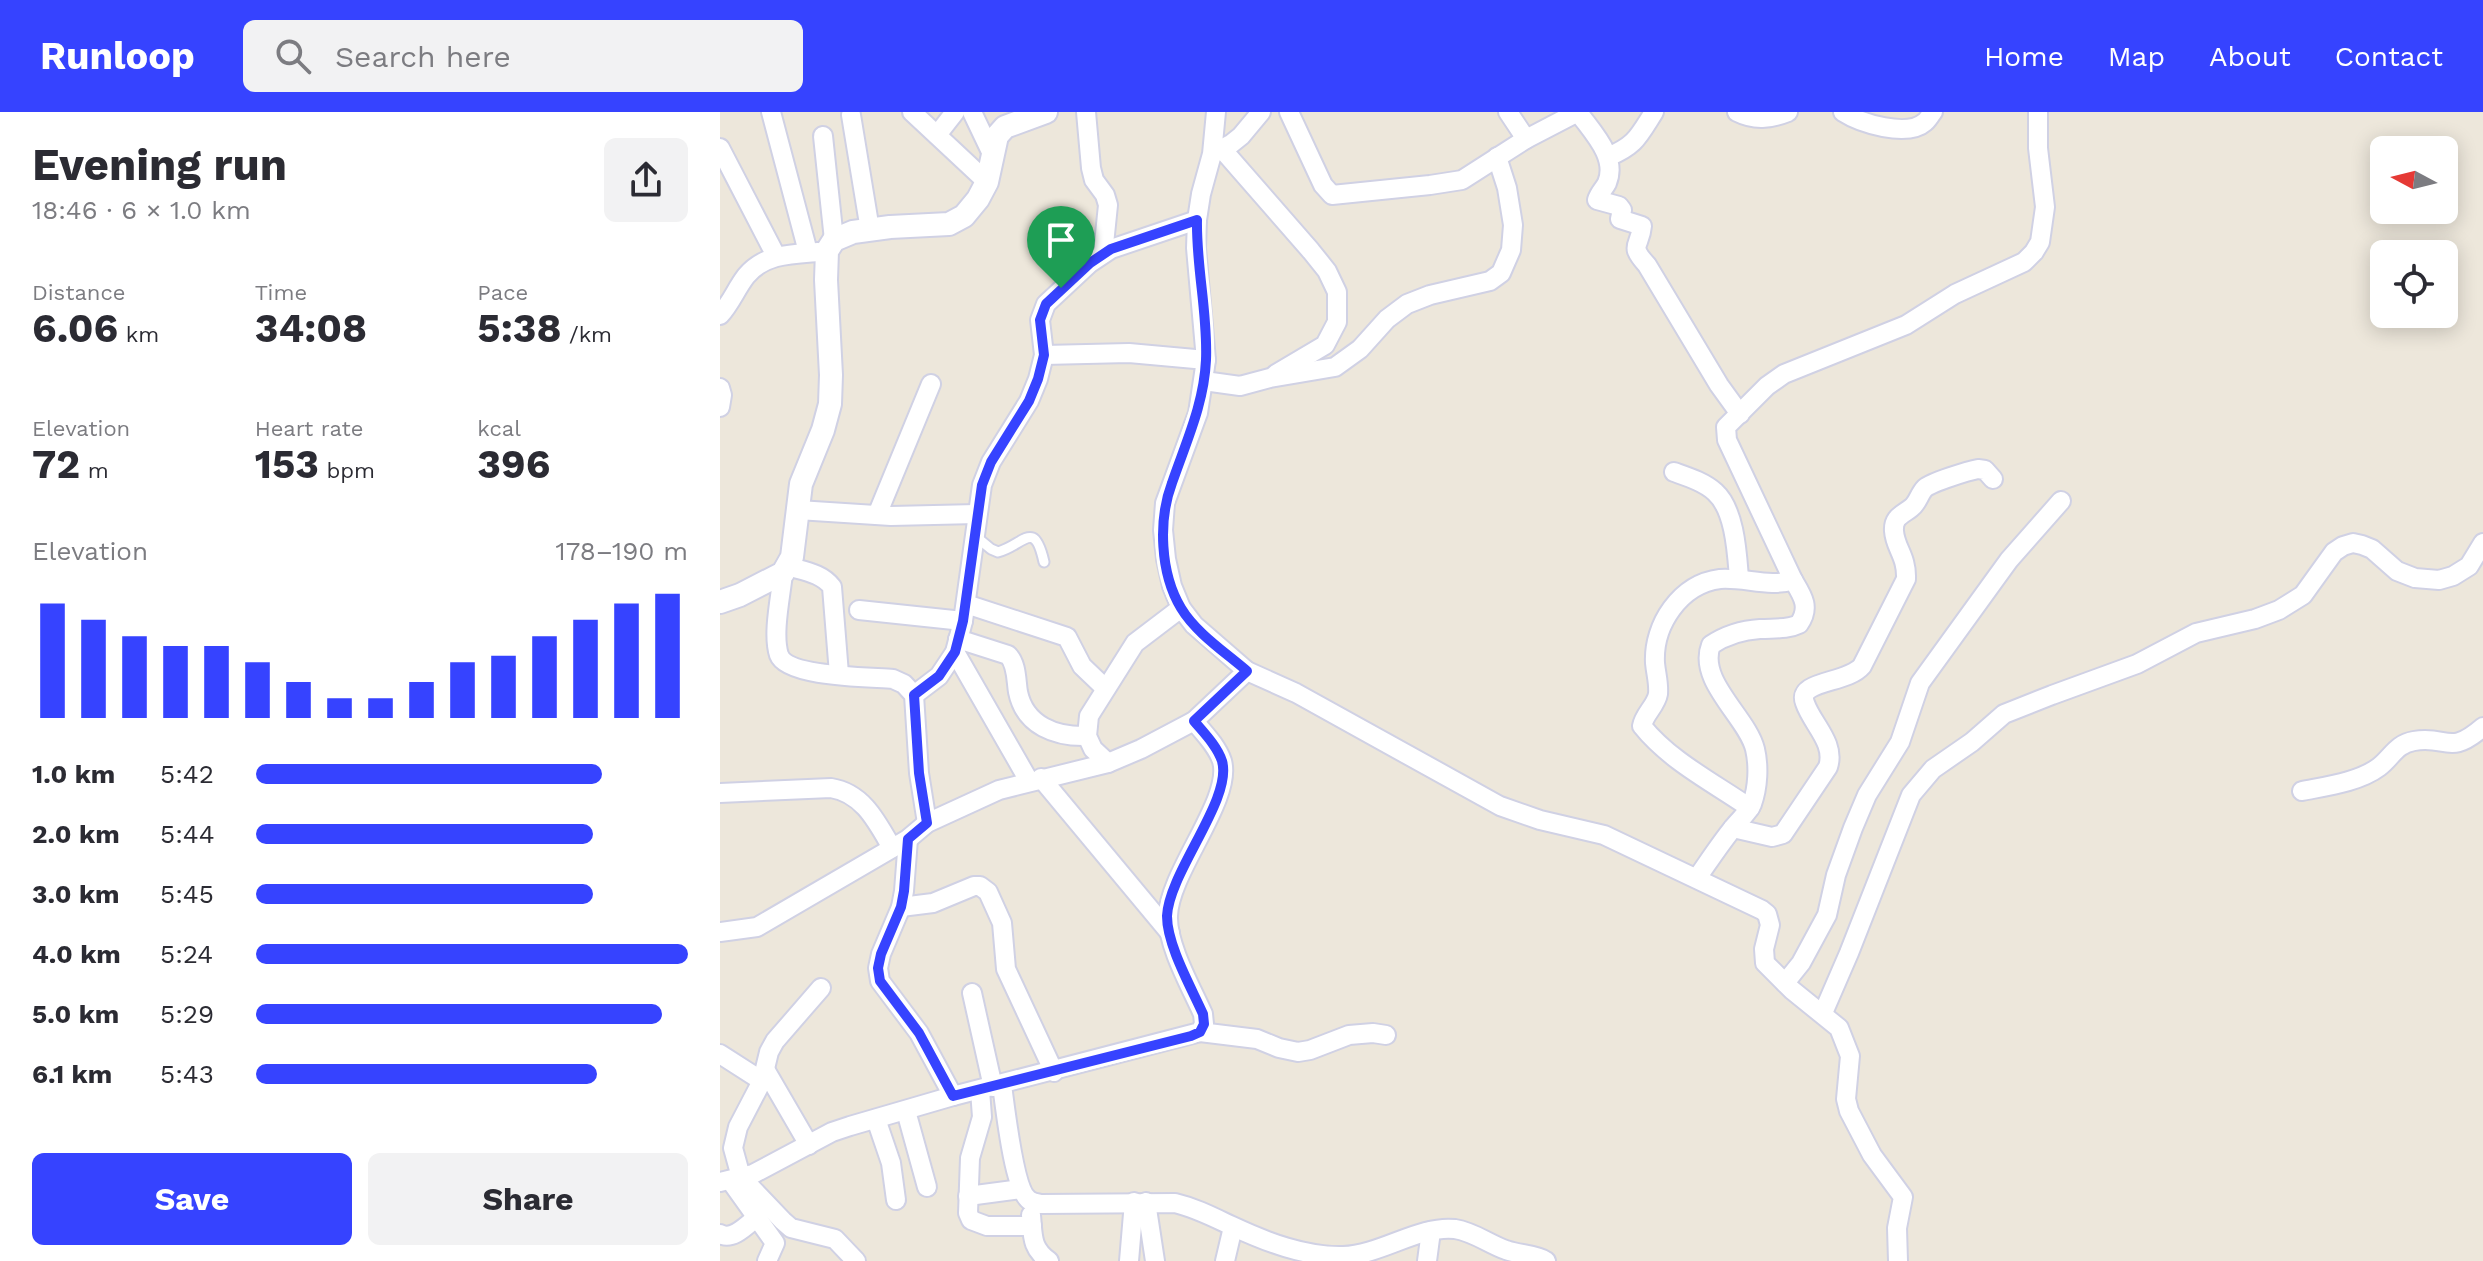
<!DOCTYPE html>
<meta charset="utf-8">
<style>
:root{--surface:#fff;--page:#f2f2f3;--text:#2b2b33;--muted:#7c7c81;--accent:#3643ff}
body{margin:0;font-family:"Work Sans",sans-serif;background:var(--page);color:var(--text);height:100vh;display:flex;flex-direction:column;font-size:30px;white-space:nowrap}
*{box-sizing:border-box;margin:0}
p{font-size:26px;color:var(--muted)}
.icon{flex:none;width:44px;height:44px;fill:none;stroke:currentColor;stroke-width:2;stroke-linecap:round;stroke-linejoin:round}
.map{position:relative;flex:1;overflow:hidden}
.details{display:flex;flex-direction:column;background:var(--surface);width:720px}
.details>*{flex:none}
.needle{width:52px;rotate:277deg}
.buttons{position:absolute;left:1650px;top:24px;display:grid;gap:16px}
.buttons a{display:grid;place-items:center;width:88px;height:88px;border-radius:12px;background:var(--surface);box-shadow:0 4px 20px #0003;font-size:40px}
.pin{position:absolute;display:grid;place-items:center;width:68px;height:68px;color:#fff;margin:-82px -34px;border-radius:50% 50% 50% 0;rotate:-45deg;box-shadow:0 0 8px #0007}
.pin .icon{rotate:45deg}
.round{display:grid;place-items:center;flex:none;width:84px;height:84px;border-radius:12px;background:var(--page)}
.overview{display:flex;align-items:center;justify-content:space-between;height:136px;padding:0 32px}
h1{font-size:44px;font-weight:700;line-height:60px}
.stats{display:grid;grid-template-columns:repeat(3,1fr);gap:12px;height:136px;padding:8px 32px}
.stats div{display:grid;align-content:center}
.stats b{font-size:40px;font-weight:700}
.stats small{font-size:22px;font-weight:400}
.stats p{font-size:22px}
.chart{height:224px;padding:16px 32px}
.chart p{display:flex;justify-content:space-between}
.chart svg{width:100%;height:144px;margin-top:8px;stroke:var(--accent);stroke-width:6}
.cta{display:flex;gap:16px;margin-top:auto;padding:16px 32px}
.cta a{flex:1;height:92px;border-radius:12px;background:var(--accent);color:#fff;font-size:32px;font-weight:700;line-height:92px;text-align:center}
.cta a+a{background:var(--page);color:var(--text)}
ul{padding:0 32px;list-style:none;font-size:26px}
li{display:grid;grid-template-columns:128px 96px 1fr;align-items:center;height:60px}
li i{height:20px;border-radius:10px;background:var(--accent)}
header{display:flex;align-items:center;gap:48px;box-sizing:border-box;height:112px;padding:0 40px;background:var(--accent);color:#fff}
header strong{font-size:38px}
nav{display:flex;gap:44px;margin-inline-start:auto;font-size:28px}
.search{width:560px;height:72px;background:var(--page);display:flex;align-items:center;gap:20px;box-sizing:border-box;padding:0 28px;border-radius:12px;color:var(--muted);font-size:30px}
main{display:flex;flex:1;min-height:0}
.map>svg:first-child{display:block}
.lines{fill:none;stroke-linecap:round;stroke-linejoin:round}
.service-casing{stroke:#d0d1e4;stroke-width:13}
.minor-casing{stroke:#d0d1e4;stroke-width:22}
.tertiary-casing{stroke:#d0d1e4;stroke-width:26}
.service{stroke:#fff;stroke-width:9}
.minor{stroke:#fff;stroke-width:18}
.tertiary{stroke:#fff;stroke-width:22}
.route-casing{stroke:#fff;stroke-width:16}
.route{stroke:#3643ff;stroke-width:10}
</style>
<header>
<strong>Runloop</strong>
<div class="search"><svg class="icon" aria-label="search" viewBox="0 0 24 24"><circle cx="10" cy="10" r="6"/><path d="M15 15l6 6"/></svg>Search here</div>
<nav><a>Home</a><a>Map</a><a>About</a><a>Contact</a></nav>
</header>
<main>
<section class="details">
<div class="overview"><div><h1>Evening run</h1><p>18:46 · 6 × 1.0 km</p></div><a class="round"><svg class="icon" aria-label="share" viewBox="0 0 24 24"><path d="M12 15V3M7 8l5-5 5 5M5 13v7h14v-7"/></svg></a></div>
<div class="stats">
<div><p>Distance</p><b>6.06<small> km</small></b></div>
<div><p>Time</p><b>34:08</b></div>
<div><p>Pace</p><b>5:38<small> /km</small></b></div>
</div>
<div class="stats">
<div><p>Elevation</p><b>72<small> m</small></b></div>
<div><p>Heart rate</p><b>153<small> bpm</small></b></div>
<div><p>kcal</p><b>396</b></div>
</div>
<div class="chart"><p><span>Elevation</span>178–190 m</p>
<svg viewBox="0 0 160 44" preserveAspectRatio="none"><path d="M5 44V9M15 44V14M25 44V19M35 44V22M45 44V22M55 44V27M65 44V33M75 44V38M85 44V38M95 44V33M105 44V27M115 44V25M125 44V19M135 44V14M145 44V9M155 44V6"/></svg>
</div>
<ul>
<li><b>1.0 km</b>5:42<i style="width:80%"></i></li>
<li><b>2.0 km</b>5:44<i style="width:78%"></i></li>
<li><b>3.0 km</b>5:45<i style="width:78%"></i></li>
<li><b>4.0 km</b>5:24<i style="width:100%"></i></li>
<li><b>5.0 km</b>5:29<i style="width:94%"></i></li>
<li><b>6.1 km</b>5:43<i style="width:79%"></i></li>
</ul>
<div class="cta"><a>Save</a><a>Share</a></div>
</section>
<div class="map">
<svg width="1763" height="1149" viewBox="0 0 1763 1149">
<rect width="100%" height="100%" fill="#ede7db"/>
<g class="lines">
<!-- service casing -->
<g class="service-casing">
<path id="service" d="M254,423L271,437L278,440C304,433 314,406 324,450"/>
</g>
<!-- minor casing -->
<g class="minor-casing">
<g id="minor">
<polyline points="51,0 88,140"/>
<polyline points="192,0 267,70"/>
<polyline points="252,0 272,42"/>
<polyline points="366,0 371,56 374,68 385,83 388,93 383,142"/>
<polyline points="496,0 492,42 481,82 477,108 476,136 486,248 478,301 445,391 443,418 446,447 452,474 461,496 474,513 527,559 576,581 780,694 820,708 884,723 1042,798 1047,802 1050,813 1044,837 1045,851 1072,878 1119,916 1130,944 1126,987 1129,999 1152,1043 1183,1085 1177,1116 1178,1149"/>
<path d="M569,0L603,73L612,83L710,73L742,68L806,27L858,0C872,20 898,45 887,71C884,77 879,81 877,88L899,94L902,98L900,107L922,114C920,136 908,132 927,153L999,273L1020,302"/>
<polyline points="788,0 806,27"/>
<path d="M1017,0C1035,9 1050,7 1068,0"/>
<path d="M1123,0C1140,11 1187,26 1205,10C1207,9 1211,2 1213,0"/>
<polyline points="131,3 150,118"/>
<polyline points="217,23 235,0"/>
<polyline points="103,24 114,128"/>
<polyline points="0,36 56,144"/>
<polyline points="502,37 591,139 607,159 617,180 617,210 605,233 556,262"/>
<polyline points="494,41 511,32 521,24 541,0"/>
<path d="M888,45C916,33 918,25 934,0"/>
<path d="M0,203C11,191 16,177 26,164C44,142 71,142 98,140"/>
<polyline points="324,243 409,241 486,248"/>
<polyline points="484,269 520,274 550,266 615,255 640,237 667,207 687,192 710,183 770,169 781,161 791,138 793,113 787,76 777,45"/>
<polyline points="0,276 2,283 0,295"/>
<path d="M954,360C968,365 984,370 995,380C1015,398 1017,441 1019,466"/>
<polyline points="78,398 171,404 257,402"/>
<polyline points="157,403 211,272"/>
<path d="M67,454C83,459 102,461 112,475L119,562"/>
<path d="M63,461C61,483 52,522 59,543C67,565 150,565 173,567L184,572L194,583L199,661L207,711"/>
<polyline points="246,492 347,525 362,554 385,576"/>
<polyline points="139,498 243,509"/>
<path d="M238,527L288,543C297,552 296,568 298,580C305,614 336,625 367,624"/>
<polyline points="235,540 309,669"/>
<polyline points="194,583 219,564 235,540 243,509 262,373 271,350 309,289 318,267 324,243 320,208 326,192 370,151 391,137 477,108"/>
<polyline points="388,651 373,637 367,624 369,604 415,531 461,496"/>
<polyline points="321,666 450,821"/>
<path d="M1582,679C1607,674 1639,670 1659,655C1672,645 1676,632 1694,629C1728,623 1728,645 1763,615"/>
<path d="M0,681L111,676C143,681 157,710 172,736"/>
<path d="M1030,696C994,671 950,649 922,614C924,602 936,594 938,582C939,571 936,562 935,551C933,513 960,472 1000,467C1024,465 1051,476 1073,468L1007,328L1006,315L1047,274L1064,262L1186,213L1235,182L1304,150L1314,140L1320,130L1325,95L1318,36V0"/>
<path d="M1013,716L1052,725L1063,722L1108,655C1116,631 1092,612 1085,591C1076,568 1127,572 1142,554L1186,467C1187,444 1175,436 1174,419C1173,405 1182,403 1191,396C1198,391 1199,382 1205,376C1212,370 1248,359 1258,357L1265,358L1273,367"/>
<polyline points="188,727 184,779 181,795 161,842 158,856 160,869 199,921 233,984"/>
<path d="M977,766C989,749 1000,732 1013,716C1019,708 1028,701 1032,692C1038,675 1039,654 1035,637C1027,605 977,569 991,533C1006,523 1023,518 1040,517C1053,516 1067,518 1079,512C1091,495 1082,483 1073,468"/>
<polyline points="181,795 213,791 254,774 260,774 268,780 282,811 286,857 334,960"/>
<polyline points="0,820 37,815 188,727 207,711 279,678 388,651 421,637 474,609 527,559"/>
<polyline points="1065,871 1081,851 1107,803 1116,763 1133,716 1147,683 1180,630 1200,571 1289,448 1341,389"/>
<polyline points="101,876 55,929 49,940 42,969 18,1015 13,1036 21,1065 63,1109 71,1116 115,1127 136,1149"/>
<polyline points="252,881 273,975"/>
<polyline points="1103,901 1129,841 1191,683 1213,657 1252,630 1284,602 1332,583 1417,552 1476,521 1535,507 1559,498 1583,483 1614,440 1623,434 1633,431 1642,433 1652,437 1677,459 1695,466 1719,468 1733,464 1749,454 1763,431"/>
<polyline points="480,920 537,927 559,936 578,940 590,938 629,923 653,921 666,923"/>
<polyline points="0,942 42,969"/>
<polyline points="46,959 89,1033"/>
<path d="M282,973C285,994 294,1078 309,1088C313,1091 317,1091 321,1092L455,1091C476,1096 493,1105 512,1114C546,1130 585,1145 623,1144C661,1143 699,1113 735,1117C754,1120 769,1132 786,1138C799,1143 816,1142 826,1149"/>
<polyline points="260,978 262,1005 250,1046 248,1101 251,1108 267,1114 312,1114"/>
<polyline points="186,999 207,1075"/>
<polyline points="156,1007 171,1051 176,1088"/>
<polyline points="10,1068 55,1131 47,1149"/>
<path d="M0,1070L33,1062L112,1020L130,1014L233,984L480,920L484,912L483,902C471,875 447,833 448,804C449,760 513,687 502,649C497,634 484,621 474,609"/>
<polyline points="248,1084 301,1077"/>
<polyline points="426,1090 435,1149"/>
<path d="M311,1103C313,1124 311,1136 329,1149"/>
<path d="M0,1122C13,1129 27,1113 37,1105"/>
<polyline points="409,1149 414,1090"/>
<polyline points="505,1149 513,1115"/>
<polyline points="707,1149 711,1119"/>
</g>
</g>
<!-- tertiary casing -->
<g class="tertiary-casing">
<polyline id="tertiary" points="0,490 20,483 63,461 72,445 81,372 103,318 110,292 111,263 106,168 107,139 114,128 133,120 170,115 229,112 244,104 258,87 267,70 277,24 285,15 326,0"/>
</g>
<!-- service -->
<use href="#service" class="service"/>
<!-- minor -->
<use href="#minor" class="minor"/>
<!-- tertiary -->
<use href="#tertiary" class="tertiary"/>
</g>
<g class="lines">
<!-- route casing -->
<g class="route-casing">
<path id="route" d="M477,108C476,155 488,201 486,248C484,292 466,330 452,371C438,408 440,461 461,496C476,521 505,540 527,559L474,609C484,621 497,634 502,649C513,687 449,760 447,804C447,833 471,875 483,902L484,912L480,920L471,924L233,984L199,921L160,869L158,856L161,842L181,795L184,779L188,727L207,711L199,661L194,583L219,564L235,540L243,509L262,373L271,350L309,289L318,267L324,243L320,208L326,192L370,151L391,137Z"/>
</g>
<!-- route -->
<use href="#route" class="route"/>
</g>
</svg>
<div class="buttons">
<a><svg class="needle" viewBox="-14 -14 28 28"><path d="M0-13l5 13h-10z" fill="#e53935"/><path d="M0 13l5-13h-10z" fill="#7c7c81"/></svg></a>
<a><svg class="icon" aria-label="locate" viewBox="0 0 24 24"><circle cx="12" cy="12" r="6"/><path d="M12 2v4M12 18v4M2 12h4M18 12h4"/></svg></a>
</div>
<div class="pin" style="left:341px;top:176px;background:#1e9e55"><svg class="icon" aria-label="arrive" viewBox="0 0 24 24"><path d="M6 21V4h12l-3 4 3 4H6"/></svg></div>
</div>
</main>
